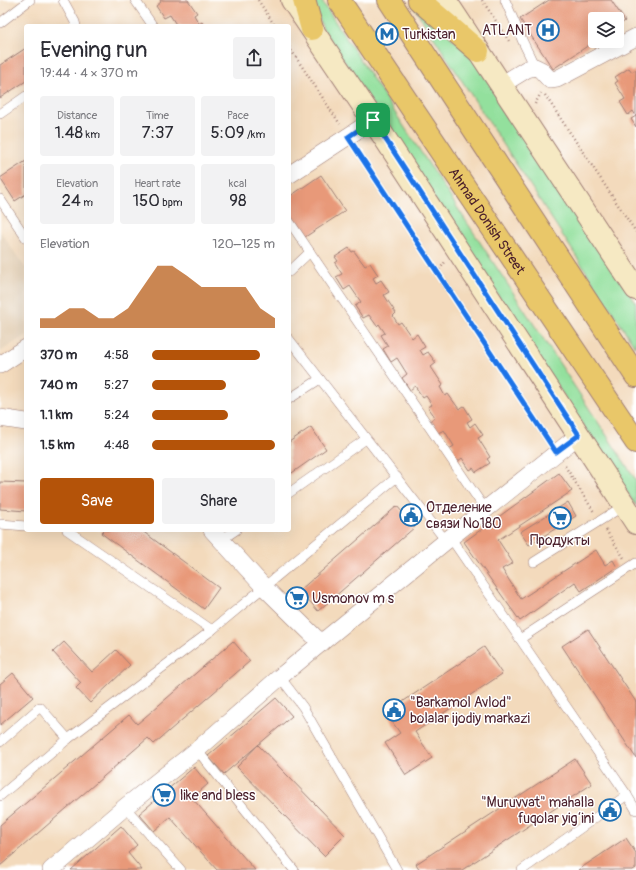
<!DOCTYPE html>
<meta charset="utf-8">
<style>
:root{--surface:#fff;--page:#f2f2f3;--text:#2b2b33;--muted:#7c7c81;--accent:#b45309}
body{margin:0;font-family:Pangolin,sans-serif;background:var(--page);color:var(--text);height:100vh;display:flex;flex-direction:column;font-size:15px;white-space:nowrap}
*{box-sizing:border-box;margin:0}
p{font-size:13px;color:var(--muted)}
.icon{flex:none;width:22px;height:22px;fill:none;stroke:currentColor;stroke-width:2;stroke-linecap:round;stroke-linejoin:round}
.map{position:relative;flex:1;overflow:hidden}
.sheet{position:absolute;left:24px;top:24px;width:267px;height:508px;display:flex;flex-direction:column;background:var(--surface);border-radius:4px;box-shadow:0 4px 16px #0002}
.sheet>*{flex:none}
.tools{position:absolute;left:588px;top:12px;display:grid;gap:8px}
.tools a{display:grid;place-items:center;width:36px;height:36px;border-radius:4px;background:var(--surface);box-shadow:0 4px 16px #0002;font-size:20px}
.pin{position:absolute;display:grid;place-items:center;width:34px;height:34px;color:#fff;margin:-17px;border-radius:8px;box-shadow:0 2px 6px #0006}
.round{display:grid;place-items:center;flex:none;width:42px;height:42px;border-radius:4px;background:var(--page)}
.head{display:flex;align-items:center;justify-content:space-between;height:68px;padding:0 16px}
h1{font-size:22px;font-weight:600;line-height:30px}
.figures{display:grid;grid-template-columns:repeat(3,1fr);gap:6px;height:68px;padding:4px 16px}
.figures div{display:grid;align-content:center;border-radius:4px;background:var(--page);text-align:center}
.figures b{font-size:17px;font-weight:600}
.figures small{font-size:11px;font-weight:400}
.figures p{font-size:11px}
.chart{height:112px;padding:8px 16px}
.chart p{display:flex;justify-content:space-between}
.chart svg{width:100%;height:72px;margin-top:4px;fill:var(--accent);opacity:.7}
.cta{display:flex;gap:8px;margin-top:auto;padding:8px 16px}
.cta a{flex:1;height:46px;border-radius:4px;background:var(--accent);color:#fff;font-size:16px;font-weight:600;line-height:46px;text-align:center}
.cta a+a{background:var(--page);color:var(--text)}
ul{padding:0 16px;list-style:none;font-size:13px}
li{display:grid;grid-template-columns:64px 48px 1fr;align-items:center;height:30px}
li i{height:10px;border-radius:5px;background:var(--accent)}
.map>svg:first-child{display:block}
.built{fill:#e2cdb1}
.green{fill:#93e09d;stroke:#6e8064}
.building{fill:#e89979}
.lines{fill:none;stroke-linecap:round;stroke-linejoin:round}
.lane-casing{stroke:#9e7c74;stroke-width:10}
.street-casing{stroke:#9e7c74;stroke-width:18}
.secondary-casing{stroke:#9e7c74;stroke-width:24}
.primary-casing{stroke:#9e7c74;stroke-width:24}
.path{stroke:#9e7c74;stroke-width:2.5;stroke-dasharray:1 3;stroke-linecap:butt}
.lane{stroke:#fff;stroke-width:9}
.street{stroke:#fff;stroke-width:17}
.secondary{stroke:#f6e9c3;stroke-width:22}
.primary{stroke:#e9c769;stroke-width:22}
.route-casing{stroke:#fff;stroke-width:8}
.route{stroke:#1a73e8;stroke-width:5}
.labels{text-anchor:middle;stroke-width:3;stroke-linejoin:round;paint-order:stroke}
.poi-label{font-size:14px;fill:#4a1f2b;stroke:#fff;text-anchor:start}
.street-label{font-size:14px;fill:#4a1f2b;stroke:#fff}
</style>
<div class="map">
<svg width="636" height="870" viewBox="0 0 636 870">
<rect width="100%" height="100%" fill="#fff"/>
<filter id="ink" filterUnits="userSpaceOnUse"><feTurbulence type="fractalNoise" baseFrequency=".025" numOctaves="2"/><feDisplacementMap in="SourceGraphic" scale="8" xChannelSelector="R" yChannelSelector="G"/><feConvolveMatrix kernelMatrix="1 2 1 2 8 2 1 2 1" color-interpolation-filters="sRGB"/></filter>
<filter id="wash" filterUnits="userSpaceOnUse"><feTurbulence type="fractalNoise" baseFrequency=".012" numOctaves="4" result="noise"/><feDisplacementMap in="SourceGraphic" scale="16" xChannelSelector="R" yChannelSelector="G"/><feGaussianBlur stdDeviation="0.9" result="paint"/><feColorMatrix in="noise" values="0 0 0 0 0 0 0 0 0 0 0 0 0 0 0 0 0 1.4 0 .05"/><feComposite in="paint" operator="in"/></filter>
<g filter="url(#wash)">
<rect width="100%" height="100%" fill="#f3dabc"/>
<!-- built -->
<polygon class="built" points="0,231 26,269 26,335 0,352"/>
<!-- green -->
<g class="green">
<polygon points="312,0 321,0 636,480 636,506 323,29"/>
<polygon points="412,4 474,57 636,303 636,348"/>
</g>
<g id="blocks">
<!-- building -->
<g class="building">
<polygon points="160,0 188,0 197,13 194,15 199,24 202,22 204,26 181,26 180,25 177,26 170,15 164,18 156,6 161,2"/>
<polygon points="549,0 611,0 625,21 617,27 617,19 595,19 595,41 553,69 520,19"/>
<polygon points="26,48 26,81 0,98 0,65"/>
<polygon points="629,68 632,72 635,70 636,72 636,116 633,111 628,115 620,102 625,99 615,83 618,81 615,77"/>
<polygon points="636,116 636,127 631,119"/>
<polygon points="26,161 26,194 15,201 0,178"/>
<polygon points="321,175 345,211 305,237 289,213 289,197"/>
<polygon points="349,248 352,252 354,251 365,266 370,263 378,275 373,278 376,283 381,280 389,292 384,295 396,313 393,316 398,324 401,322 412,338 417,334 425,347 420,350 423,355 428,352 436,363 431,367 443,385 440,387 445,396 448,394 459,409 464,406 472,419 467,422 470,427 475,423 483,435 478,438 490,457 487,459 490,463 476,472 473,468 470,470 462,458 457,462 449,449 454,446 444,430 438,433 430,421 435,417 428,407 432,405 426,396 423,398 415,386 410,390 402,378 407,374 397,358 391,362 383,349 388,346 381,335 385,333 379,324 377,326 369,315 363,318 355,306 361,302 350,286 344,290 336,277 342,274 335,263 338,261 335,257"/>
<polygon points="311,427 326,449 289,475 289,442"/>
<polygon points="559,473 572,491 498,540 513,563 502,569 521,599 596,550 605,565 613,560 617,567 581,591 575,582 520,621 464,542"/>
<polygon points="0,482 26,483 26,511 0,509"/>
<polygon points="568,502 576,516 529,545 520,532"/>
<polygon points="397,506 415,527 318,611 300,590"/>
<polygon points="104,530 141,530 219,588 204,609 101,533"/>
<polygon points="588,629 636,702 636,758 562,646"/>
<polygon points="233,641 250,661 154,744 148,738 0,866 0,825 129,715 137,724"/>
<polygon points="64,642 92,672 116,650 130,665 90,703 76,688 81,683 53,652"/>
<polygon points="484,647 502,674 415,732 432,758 406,775 385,743 400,733 386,713"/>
<polygon points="13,673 33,697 0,725 0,684"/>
<polygon points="276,698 292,716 224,774 208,756"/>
<polygon points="258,745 345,835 324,856 237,767"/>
<polygon points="575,759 592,784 462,870 420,870 416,864"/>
<polygon points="194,767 208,784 192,798 255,870 217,870 170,817 154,831 139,814"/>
<polygon points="121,826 137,845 128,853 142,870 71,870"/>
<polygon points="626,838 636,853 636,868 633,870 578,870"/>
</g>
</g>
</g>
<g filter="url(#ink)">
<use href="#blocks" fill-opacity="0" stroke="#9e7c74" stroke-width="1"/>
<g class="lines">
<!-- lane casing -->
<g class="lane-casing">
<g id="lane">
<polyline points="63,0 75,22 76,26"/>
<polyline points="135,0 153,26"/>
<polyline points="505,0 523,42 535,67"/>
<polyline points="0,23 30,0"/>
<polyline points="0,114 26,96"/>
<polyline points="0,199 26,238"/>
<polyline points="289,221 310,252 289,272"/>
<polyline points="310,252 485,509"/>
<polyline points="289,339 446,541"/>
<polyline points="289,399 320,379"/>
<polyline points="289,493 366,439"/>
<polyline points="0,524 26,526"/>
<polyline points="67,530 212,630 397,477"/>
<polyline points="450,537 627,795 636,810"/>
<polyline points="221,540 236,530"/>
<polyline points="534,562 625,505"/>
<polyline points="520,639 636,563"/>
<polyline points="280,677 303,707 397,870"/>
<polyline points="0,742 40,707 68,739 212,630"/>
<polyline points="197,750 294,870"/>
<polyline points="0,796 68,739"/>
<polyline points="125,807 181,870"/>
<polyline points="522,870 627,795"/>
</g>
</g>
<!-- street casing -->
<g class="street-casing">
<g id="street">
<polyline points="501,85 527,69 535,67 541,70 550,80 557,79 636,37"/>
<polyline points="289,175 373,120"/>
<polyline points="0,365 26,348"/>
<polyline points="0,418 26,422"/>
<polyline points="212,530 264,587 321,643"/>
<polyline points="51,870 125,807 197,750 280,677 321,643 446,541 579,435"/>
</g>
</g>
<!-- secondary casing -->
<g class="secondary-casing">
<g id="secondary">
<polyline points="292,0 373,120 636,523"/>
<polyline points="445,0 636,289"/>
</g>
</g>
<!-- primary casing -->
<g class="primary-casing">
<g id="primary">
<polyline points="304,0 312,29"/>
<path id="s1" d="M339,0L636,442"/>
<polyline points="389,0 636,376"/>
<polyline points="419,0 478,51"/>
</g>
</g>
<!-- path -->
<g class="path">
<polyline points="258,0 275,26"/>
<polyline points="482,0 509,41"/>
<polyline points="289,47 340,124"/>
<polyline points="545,95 636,232"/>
<polyline points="535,104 541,93"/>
<polyline points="356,149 548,440"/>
<polyline points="437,273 445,262"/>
<polyline points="565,466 594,512"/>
<polyline points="606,530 624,558"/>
</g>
<!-- lane -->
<use href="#lane" class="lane"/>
<!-- street -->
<use href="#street" class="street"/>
<!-- secondary -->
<use href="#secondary" class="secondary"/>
<!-- primary -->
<use href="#primary" class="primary"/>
</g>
</g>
<g class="lines" filter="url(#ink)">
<!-- route casing -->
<g class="route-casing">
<polygon id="route" points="373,120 579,435 556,452 348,137"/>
</g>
<!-- route -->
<use href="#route" class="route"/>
</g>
<!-- icons -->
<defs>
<g id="hospital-ring" transform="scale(1.15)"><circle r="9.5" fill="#fff" stroke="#1f6fb2" stroke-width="1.5"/><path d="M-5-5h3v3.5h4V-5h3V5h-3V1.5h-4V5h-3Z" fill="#1f6fb2"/></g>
<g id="metro-ring" transform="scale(1.15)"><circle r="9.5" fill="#fff" stroke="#1f6fb2" stroke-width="1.5"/><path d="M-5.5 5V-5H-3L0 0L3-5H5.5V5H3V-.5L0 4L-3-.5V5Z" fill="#1f6fb2"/></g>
<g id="civic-ring" transform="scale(1.15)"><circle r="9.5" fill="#fff" stroke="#1f6fb2" stroke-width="1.5"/><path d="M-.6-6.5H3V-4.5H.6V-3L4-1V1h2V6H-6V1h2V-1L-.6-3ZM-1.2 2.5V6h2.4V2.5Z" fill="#1f6fb2"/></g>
<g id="supermarket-ring" transform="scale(1.15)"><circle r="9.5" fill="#fff" stroke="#1f6fb2" stroke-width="1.5"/><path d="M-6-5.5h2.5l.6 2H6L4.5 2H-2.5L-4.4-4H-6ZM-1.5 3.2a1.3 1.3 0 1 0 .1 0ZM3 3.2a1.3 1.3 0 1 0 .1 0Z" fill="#1f6fb2"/></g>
</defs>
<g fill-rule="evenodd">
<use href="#hospital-ring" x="548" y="30"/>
<use href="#metro-ring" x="387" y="34"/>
<use href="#civic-ring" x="411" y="515"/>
<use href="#supermarket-ring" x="560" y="518"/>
<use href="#supermarket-ring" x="297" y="598"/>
<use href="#civic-ring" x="394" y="710"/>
<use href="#supermarket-ring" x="164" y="795"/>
<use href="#civic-ring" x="610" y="810"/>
</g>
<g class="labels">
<!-- poi labels -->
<g class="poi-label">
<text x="532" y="35" text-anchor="end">ATLANT</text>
<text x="402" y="39">Turkistan</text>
<text x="426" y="512">Отделение<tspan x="426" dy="16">связи №180</tspan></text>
<text x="560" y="545" text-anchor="middle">Продукты</text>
<text x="312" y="603">Usmonov m s</text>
<text x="410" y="707">"Barkamol Avlod"<tspan x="410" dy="16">bolalar ijodiy markazi</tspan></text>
<text x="180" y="800">like and bless</text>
<text x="594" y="807" text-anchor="end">"Muruvvat" mahalla<tspan x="594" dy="16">fuqolar yig‘ini</tspan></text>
</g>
<!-- street labels -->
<g class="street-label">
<text dy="5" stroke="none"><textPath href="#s1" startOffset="266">Ahmad Donish Street</textPath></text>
</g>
</g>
</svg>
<div class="tools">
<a><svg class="icon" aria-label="layers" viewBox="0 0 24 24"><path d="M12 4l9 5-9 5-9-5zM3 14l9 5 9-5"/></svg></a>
</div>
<div class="pin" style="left:373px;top:120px;background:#1e9e55"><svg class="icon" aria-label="arrive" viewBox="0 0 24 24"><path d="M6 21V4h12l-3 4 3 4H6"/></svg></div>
<section class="sheet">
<div class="head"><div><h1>Evening run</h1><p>19:44 · 4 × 370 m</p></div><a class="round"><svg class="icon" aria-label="share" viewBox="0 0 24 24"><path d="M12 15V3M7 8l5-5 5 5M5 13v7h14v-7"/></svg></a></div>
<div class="figures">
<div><p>Distance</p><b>1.48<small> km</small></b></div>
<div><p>Time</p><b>7:37</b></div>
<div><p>Pace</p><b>5:09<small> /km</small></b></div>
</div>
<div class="figures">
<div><p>Elevation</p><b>24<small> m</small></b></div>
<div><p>Heart rate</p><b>150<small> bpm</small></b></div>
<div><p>kcal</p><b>98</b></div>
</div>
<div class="chart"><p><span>Elevation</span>120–125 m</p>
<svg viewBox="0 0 160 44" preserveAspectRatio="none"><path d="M0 44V38L10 38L20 32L30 32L40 38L50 38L60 32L70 19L80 6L90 6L100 12L110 19L120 19L130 19L140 19L150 32L160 38V44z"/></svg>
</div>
<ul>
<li><b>370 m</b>4:58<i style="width:88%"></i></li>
<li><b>740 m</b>5:27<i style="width:60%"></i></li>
<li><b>1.1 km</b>5:24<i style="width:62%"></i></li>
<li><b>1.5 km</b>4:48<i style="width:100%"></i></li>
</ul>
<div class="cta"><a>Save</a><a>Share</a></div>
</section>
</div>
